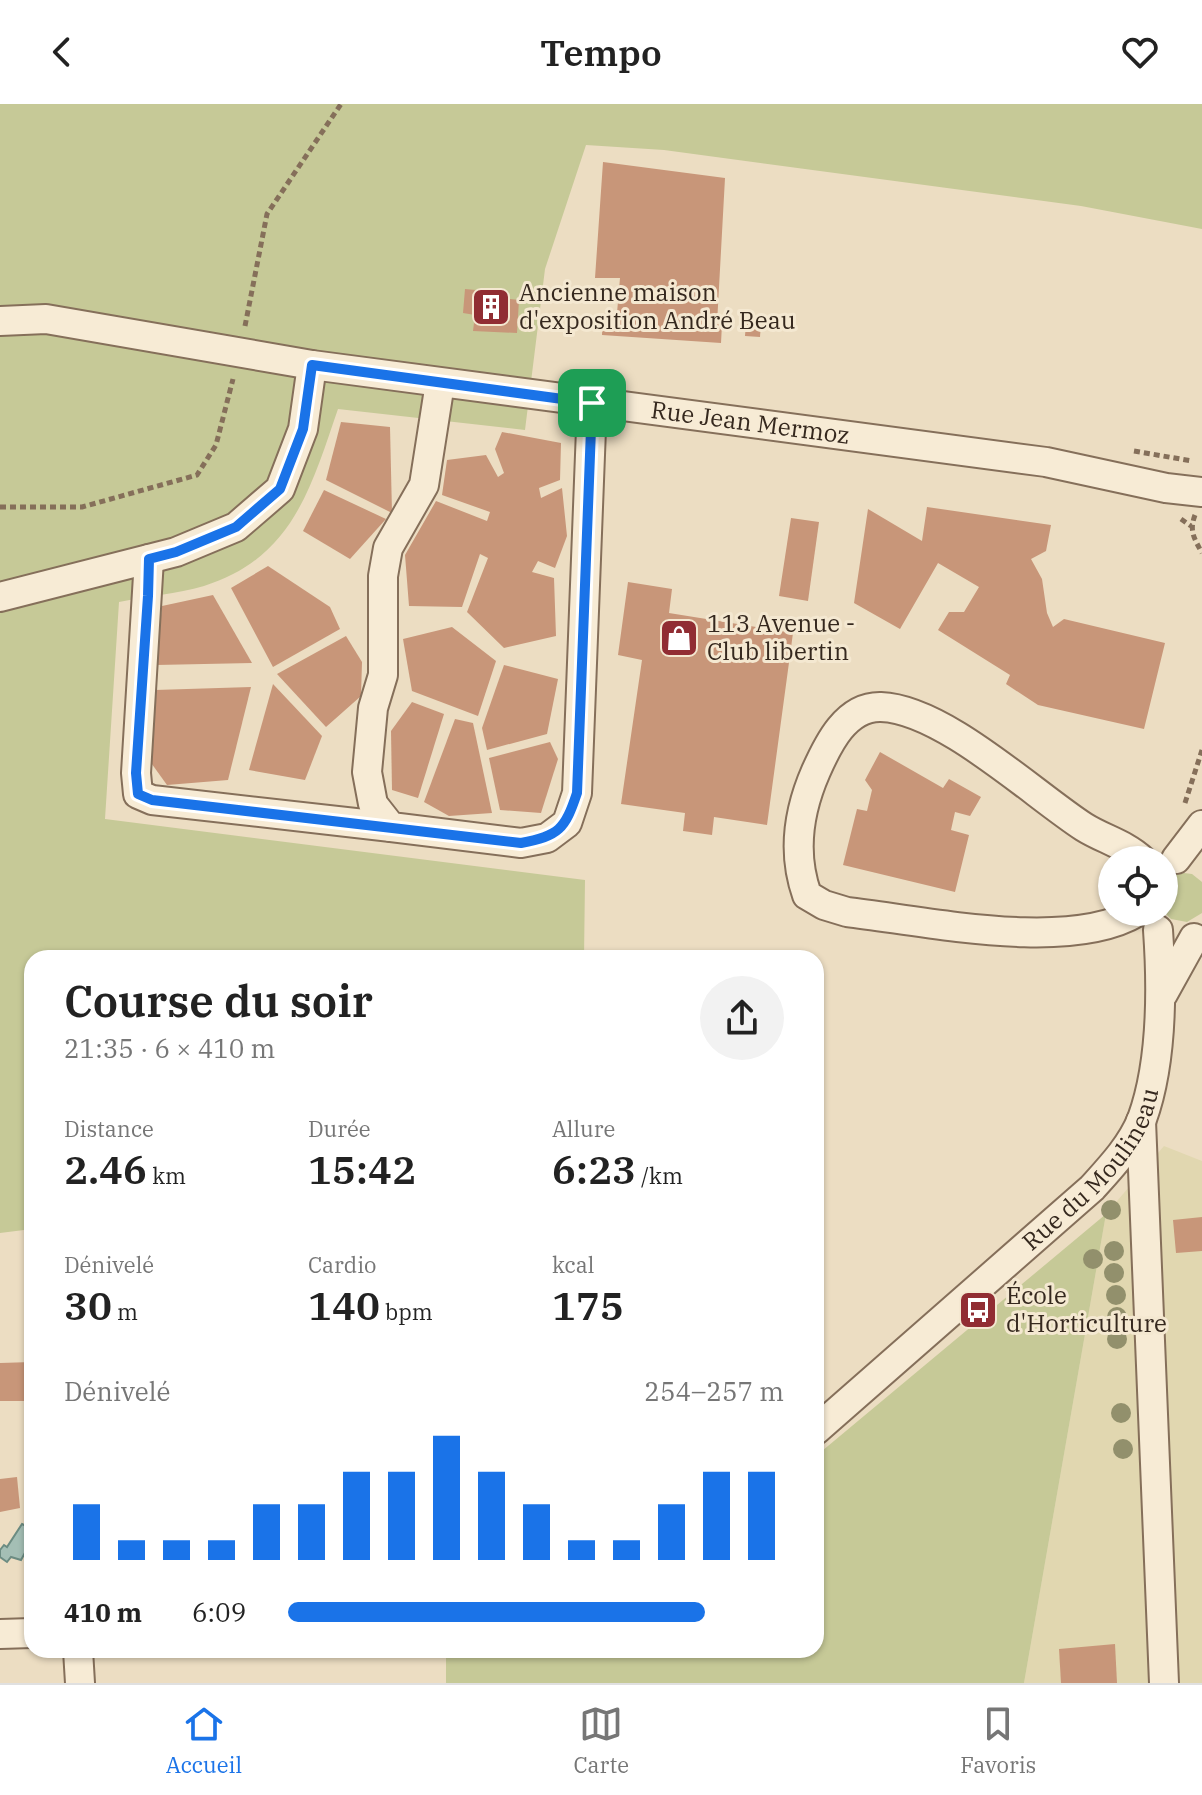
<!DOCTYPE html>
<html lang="fr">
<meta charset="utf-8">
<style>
:root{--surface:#fff;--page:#f2f2f2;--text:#222;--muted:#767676;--line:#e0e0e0;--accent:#1a73e8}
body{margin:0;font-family:"IBM Plex Serif",serif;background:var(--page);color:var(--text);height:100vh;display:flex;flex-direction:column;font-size:30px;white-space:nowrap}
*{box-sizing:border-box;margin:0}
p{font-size:26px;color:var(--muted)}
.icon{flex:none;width:44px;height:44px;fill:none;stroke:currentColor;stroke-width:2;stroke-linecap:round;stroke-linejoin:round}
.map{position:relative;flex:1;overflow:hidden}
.side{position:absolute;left:24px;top:846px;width:800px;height:708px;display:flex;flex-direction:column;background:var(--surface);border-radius:24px;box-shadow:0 2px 6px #0004}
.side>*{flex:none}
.tools{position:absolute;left:1098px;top:742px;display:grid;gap:16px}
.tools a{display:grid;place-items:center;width:80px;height:80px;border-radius:50%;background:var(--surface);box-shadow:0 2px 6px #0004;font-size:40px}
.pin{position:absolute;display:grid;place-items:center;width:68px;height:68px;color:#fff;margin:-34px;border-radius:16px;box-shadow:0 4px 12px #0006}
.round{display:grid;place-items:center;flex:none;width:84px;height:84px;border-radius:42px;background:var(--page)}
.overview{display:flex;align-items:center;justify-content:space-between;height:136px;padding:0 40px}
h1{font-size:44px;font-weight:600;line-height:60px}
.metrics{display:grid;grid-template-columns:repeat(3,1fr);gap:12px;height:136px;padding:8px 40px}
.metrics div{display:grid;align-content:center}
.metrics b{font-size:40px;font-weight:600}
.metrics small{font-size:22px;font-weight:400}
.metrics p{font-size:22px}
.chart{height:224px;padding:16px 40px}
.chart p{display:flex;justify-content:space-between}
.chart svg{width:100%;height:144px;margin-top:8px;stroke:var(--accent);stroke-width:6}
ul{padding:0 40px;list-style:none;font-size:26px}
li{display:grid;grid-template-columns:128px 96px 1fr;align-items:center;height:60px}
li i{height:20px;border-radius:10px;background:var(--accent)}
header{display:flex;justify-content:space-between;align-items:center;height:104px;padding:0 40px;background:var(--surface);font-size:36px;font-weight:600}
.menu{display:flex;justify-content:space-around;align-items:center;height:112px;border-top:2px solid var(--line);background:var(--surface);font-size:22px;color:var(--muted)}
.menu a{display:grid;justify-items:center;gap:4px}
.menu .selected{color:var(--accent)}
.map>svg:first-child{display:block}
.farmland{fill:#e1d7b0}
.green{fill:#c6c997}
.water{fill:#a4bfb5;stroke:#6c8c82;stroke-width:2}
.building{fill:#c89679}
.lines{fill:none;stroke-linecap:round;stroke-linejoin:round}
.minor-casing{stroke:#856f5a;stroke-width:32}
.path{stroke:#856f5a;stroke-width:5;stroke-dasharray:6 4;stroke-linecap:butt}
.minor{stroke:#f7ebd5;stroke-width:28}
.tree{fill:#92906c}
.route-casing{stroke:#fff;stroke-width:16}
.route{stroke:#1a73e8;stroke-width:10}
.labels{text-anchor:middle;stroke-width:6;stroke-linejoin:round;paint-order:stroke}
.poi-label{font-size:24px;fill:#35281e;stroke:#f4e8d1;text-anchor:start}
.street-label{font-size:24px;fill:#35281e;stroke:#f4e8d1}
</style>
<header><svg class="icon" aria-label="back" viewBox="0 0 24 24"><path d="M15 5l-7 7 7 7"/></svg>Tempo<svg class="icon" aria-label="heart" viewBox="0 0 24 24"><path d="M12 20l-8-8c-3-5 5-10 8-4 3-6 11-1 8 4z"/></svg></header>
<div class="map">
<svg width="1202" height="1579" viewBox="0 0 1202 1579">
<rect width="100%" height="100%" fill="#ecddc2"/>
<!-- farmland -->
<polygon class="farmland" points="1164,1042 1202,1057 1202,1579 1024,1579 1106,1110"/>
<!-- green -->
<g class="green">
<path d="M0,0H1202V125L1081,102L664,46L586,41L545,165L525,326L338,305C311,383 293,454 204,482C177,490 147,492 119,498L105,715L585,776L584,854H32V1125L0,1129Z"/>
<polygon points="1184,769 1192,770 1202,778 1202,809 1187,818 1171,815 1164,808 1164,779 1175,771"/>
<polygon points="1106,1110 1024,1579 446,1579 446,1546 816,1546 816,1352"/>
</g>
<!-- water -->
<polygon class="water" points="22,1420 32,1425 32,1436 21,1456 11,1453 7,1458 0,1453 0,1446 4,1441 7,1443"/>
<!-- building -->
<g class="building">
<polygon points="603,58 725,74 717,220 722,220 721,239 602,231 603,209 617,209 620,174 595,174"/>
<polygon points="465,185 476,186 476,191 519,196 517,229 473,227 475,211 463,209"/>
<polygon points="746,219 761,219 760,233 745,232"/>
<polygon points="341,318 390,323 392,409 326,376"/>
<polygon points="502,328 561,339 560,376 539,384 541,394 562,384 567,432 555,464 538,457 532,468 554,474 556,532 504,544 467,508 488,454 480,450 462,503 409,502 405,451 436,397 487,417 490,408 442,391 447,356 486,351 498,373 504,369 495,345"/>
<polygon points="324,386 386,415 350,455 303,427"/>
<polygon points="927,403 1051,421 1046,447 1031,455 1042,475 1047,509 1053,523 1064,515 1165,539 1144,625 1038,601 1006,580 1010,571 938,526 949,508 964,508 979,483 938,459 900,525 854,499 868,405 922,437"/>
<polygon points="791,414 819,418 808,497 779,492"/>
<polygon points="268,462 330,503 340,525 273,563 231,484"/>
<polygon points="628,478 672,485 669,509 793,529 767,721 714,713 712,731 683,727 685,709 621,700 642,556 618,551"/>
<polygon points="213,491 252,559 156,561 162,502"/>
<polygon points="452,523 496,557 478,612 412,587 403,535"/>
<polygon points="346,532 362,558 361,592 326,623 277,570"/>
<polygon points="504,561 558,575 547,630 487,646 482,624"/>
<polygon points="273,580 322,632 305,676 249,666"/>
<polygon points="251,583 228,676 167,681 149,656 155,586"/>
<polygon points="412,598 444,610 418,694 392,686 391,627"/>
<polygon points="455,615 473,619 492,709 449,712 424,698"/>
<polygon points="550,638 558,655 541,709 500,706 489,654"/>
<polygon points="880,648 943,684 949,675 981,693 970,712 955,708 951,726 969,731 955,788 843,761 857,705 867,707 872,686 865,676"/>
<polygon points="1202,1113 1202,1147 1176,1149 1173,1116"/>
<polygon points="32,1258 32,1302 28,1301 28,1297 0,1297 0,1259"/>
<polygon points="17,1373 20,1404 0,1408 0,1375"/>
<polygon points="1115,1540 1117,1579 1061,1579 1059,1545"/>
</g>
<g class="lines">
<!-- minor casing -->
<g class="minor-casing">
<g id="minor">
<path id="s1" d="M0,217L46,215L312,261L1046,358L1166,384L1202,388"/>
<polyline points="440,279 424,381 388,444 383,472 383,571 373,604 367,668 373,700 391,723 521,739 547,734 567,719 577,689 592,299"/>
<polyline points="149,455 136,669 138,690 152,696 391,723"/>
<polyline points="0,493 176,448 236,423 280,385 303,325 312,261"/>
<polyline points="1176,755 1202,721"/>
<path d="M1137,808C1069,849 925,817 847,808L824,801L807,791C792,749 798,708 816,667C828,640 846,602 881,603C943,605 1033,690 1084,723C1103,735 1125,740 1142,756"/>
<polyline points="1163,890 1194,834"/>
<polyline points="1141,1017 1164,1579"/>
<path id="s2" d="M816,1326L1092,1084C1111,1063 1131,1042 1142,1015C1162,960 1162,883 1158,826"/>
<polyline points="0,1530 32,1529"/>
<polyline points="78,1546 80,1579"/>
</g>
</g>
<!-- path -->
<g class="path">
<polyline points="245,222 267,110 341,0"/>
<polyline points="1134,347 1192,357"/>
<polyline points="0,403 82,403 197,371 216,341 233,275"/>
<path d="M1195,411C1189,427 1194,434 1202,449"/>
<polyline points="1181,415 1191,422"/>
<polyline points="1185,699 1202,646"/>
</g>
<!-- minor -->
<use href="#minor" class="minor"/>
</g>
<!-- trees -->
<g class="tree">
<circle cx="1111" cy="1106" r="10"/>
<circle cx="1114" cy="1147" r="10"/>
<circle cx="1093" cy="1155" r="10"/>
<circle cx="1114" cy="1169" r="10"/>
<circle cx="1116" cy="1191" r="10"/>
<circle cx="1117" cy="1213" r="10"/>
<circle cx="1117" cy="1235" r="10"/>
<circle cx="1121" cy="1309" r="10"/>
<circle cx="1123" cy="1345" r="10"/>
</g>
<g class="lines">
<!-- route casing -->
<g class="route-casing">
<path id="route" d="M312,261L592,299L577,689C565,725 559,732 521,739L152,696L138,690L136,669L148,492L149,455L176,448L236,423L280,385L303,325Z"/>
</g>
<!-- route -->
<use href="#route" class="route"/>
</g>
<!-- icons -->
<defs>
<g id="building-square" transform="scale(2)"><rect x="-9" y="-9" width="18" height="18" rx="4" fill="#912d33" stroke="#f4e8d1"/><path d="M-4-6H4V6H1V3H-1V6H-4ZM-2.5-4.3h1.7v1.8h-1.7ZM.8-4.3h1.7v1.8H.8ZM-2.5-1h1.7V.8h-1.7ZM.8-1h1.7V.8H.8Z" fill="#fff"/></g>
<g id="shop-square" transform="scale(2)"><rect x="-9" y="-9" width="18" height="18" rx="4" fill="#912d33" stroke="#f4e8d1"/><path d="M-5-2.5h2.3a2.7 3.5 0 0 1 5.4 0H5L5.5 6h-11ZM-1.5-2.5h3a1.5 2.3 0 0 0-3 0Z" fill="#fff"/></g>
<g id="bus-square" transform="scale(2)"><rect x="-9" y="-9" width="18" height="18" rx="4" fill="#912d33" stroke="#f4e8d1"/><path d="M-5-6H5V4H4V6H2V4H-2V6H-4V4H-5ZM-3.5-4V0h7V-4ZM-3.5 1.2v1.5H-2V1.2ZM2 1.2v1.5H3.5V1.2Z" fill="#fff"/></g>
</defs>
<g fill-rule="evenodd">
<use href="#building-square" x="491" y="203"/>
<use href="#shop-square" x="679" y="534"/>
<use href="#bus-square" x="978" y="1206"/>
</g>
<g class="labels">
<!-- poi labels -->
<g class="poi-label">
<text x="519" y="197">Ancienne maison<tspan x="519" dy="28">d'exposition André Beau</tspan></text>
<text x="707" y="528">113 Avenue -<tspan x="707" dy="28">Club libertin</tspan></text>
<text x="1006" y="1200">École<tspan x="1006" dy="28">d'Horticulture</tspan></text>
</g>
<!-- street labels -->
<g class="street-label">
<text dy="8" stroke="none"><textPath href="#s1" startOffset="758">Rue Jean Mermoz</textPath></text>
<text dy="8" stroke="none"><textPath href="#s2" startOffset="382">Rue du Moulineau</textPath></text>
</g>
</g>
</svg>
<div class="tools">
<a><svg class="icon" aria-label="locate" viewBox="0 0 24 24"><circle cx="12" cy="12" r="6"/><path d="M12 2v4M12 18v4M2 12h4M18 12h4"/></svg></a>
</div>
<div class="pin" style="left:592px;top:299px;background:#1e9e55"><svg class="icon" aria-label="arrive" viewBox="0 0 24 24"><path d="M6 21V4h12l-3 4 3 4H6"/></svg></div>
<section class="side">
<div class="overview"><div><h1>Course du soir</h1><p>21:35 · 6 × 410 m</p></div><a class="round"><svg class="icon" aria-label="share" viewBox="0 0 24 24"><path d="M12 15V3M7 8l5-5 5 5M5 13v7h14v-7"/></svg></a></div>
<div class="metrics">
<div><p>Distance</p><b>2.46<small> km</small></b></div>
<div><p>Durée</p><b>15:42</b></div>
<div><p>Allure</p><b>6:23<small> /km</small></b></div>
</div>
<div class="metrics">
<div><p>Dénivelé</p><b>30<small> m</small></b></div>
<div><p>Cardio</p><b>140<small> bpm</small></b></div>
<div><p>kcal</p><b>175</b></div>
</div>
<div class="chart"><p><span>Dénivelé</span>254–257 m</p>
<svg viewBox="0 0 160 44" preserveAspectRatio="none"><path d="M5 44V27M15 44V38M25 44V38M35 44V38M45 44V27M55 44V27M65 44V17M75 44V17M85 44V6M95 44V17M105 44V27M115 44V38M125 44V38M135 44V27M145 44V17M155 44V17"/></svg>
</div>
<ul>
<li><b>410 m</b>6:09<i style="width:84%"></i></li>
</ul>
</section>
</div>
<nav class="menu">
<a class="selected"><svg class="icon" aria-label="home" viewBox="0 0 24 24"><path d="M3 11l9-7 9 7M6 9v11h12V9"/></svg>Accueil</a>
<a><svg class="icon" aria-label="map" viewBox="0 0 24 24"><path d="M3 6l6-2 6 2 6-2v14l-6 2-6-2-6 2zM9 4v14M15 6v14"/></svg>Carte</a>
<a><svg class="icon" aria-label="saved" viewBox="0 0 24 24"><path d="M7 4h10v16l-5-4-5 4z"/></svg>Favoris</a>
</nav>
